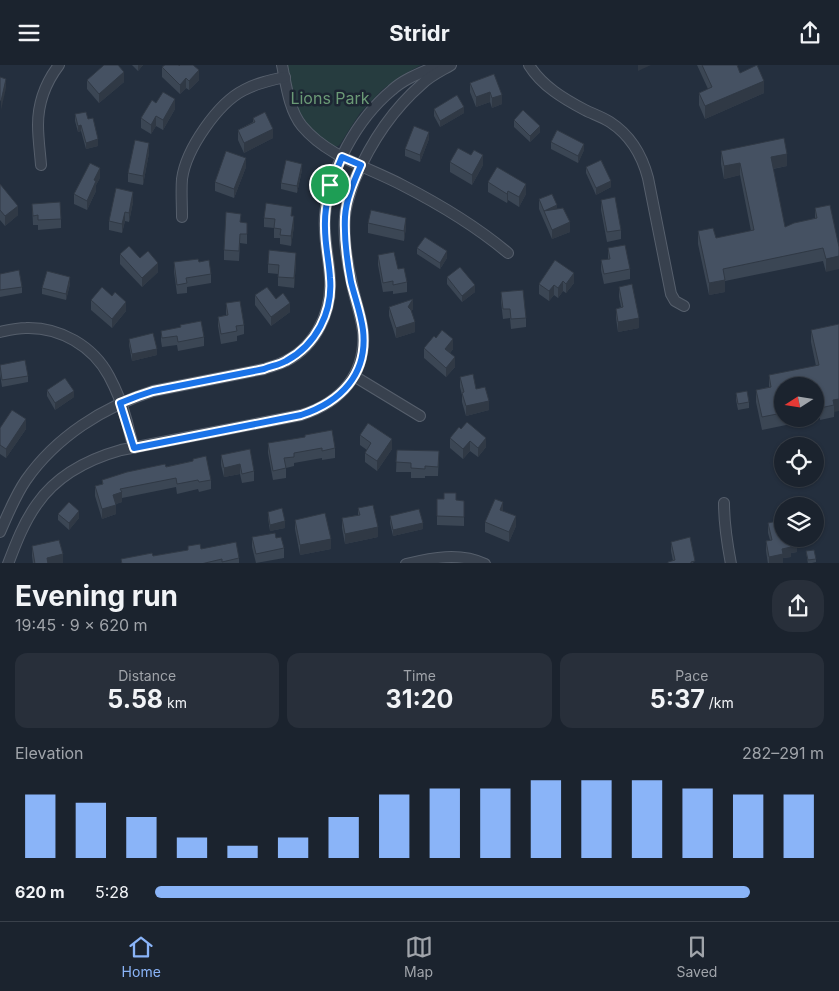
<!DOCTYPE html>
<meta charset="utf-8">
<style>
:root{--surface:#1b232e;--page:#282f3a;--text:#f1f3f6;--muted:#a0a4aa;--line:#39404a;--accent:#8ab4f8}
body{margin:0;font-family:Inter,sans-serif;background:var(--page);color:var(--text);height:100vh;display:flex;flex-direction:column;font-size:19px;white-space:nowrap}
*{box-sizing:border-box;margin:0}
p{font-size:16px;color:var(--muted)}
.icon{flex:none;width:28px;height:28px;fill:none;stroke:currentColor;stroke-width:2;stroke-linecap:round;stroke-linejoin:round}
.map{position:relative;height:498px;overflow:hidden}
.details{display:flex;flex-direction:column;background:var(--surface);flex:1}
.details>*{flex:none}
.needle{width:32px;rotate:258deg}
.fabs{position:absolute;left:774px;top:312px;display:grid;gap:10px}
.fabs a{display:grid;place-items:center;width:50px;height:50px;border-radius:50%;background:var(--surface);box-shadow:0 1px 4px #0004,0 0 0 1px var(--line);font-size:25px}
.pin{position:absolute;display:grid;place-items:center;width:42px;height:42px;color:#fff;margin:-21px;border:2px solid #fff;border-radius:50%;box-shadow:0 1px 5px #0007}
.round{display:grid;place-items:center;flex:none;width:52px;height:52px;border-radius:20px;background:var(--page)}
.headline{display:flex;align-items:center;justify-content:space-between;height:85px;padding:0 15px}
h1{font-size:28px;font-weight:700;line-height:38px}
.metrics{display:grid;grid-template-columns:repeat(3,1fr);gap:8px;height:85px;padding:5px 15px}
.metrics div{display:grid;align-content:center;border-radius:12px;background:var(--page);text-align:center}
.metrics b{font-size:25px;font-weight:700}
.metrics small{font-size:14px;font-weight:400}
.metrics p{font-size:14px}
.chart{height:140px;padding:10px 15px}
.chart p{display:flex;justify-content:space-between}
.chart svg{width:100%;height:90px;margin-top:5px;stroke:var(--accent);stroke-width:6}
ul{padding:0 15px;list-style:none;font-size:16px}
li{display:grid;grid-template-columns:80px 60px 1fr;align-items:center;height:38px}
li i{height:12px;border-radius:6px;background:var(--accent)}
header{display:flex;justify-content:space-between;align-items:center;height:65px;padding:0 15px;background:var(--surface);font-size:22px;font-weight:700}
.tab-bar{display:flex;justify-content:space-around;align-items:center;height:70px;border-top:1px solid var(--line);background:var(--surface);font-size:14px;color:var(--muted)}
.tab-bar a{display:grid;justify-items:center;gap:2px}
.tab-bar .selected{color:var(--accent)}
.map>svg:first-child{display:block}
.green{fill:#263c3f}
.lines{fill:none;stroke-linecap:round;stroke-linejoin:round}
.street-casing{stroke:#565f6c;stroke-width:12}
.street{stroke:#38414e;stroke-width:10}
.wall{fill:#3b4654;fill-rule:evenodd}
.shaded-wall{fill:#303945}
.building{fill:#455162;stroke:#303945}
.route-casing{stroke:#fff;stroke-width:10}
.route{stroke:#1a73e8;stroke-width:6}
.labels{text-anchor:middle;stroke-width:5;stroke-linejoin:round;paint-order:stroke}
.park-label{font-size:16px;fill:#6b9a76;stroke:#1d2633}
</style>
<header><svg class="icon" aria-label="menu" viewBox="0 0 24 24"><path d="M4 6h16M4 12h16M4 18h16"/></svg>Stridr<svg class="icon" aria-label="share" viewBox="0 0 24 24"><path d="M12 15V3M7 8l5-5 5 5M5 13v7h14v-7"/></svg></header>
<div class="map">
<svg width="839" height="499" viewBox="0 0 839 499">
<rect width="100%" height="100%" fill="#242f3e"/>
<!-- green -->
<path class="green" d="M287,0H421L399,12L382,25L360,48L347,68L341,78L338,81L333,82C327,77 320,73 314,68C294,50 292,25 287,0Z"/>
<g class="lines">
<!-- street casing -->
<g class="street-casing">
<g id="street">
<path d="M282,0C286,19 289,45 302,61C328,92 368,102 402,120C439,139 476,161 508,188"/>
<path d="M529,0C542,21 564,34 585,45C593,49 602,52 610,57C630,70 642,90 648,113L671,229L675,236L684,241"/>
<path d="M41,100C40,87 38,73 38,60C38,38 46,17 59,0"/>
<path d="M182,152C182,139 181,126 182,114C186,84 218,38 244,25C257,18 271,15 285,12"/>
<path d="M0,267C9,265 17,263 26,263C60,262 93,281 109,311C116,324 123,342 127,357C129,366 131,374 134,383"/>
<polyline points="354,311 420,351"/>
<path d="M724,438C724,459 727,478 731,499"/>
<path d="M0,467C8,449 15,431 26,415C56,372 103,342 153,326L264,304C269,302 274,301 279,299C313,286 332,250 330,214C329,192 323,172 325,150C329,105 357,54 392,25C405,13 423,7 439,0"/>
<path d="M8,499C16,478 24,457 37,439C57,410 89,394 121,385L301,350C340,338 366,310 363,267C361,250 355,235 352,219C347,197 343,173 345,151C346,139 351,125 355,114C371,77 392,45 422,19C430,11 441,6 451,0"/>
<path d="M406,499C432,493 459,487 485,499"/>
</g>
</g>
<!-- street -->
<use href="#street" class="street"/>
</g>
<!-- wall -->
<g class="wall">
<polygon points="132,0 143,0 138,6"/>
<polygon points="697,0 737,0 740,8 764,28 705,54 699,40 699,28 708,24"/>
<polygon points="162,2 199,15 189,25 186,23 180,29 162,12"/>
<polygon points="494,9 502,39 492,43 490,37 476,42 470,27 470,18"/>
<polygon points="87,15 124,17 99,38 87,24"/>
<polygon points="156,38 175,44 163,65 156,61 151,69 141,63 141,53"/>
<polygon points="434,44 464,48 440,62 434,51"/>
<polygon points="75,49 88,54 98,81 86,84 81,66 78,67 75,56"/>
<polygon points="253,53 273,73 244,88 238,75 238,65 253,57"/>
<polygon points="514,55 540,67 530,77 514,62"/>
<polygon points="429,74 420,97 405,91 405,84"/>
<polygon points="551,77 584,85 578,98 551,84"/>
<polygon points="721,86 787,101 773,104 785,162 815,153 815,143 830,140 826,207 823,196 725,216 725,227 709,230 698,179 698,166 716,173 751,166 740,110 724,114 721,99"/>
<polygon points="149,88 143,120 128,117 128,108"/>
<polygon points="471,90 483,100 472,120 450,107 450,97"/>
<polygon points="246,102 234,133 215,126 215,117"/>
<polygon points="586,102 611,122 596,130 586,108"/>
<polygon points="302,105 297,128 281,124 281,118"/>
<polygon points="100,113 96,120 96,126 87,145 74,139 74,129"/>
<polygon points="488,117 526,129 519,142 508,135 507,138 488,127"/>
<polygon points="0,119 18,150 5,161 0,155"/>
<polygon points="539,134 557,144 570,167 552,174 539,144"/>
<polygon points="601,135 621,165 621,174 607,177 601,145"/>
<polygon points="133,137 129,157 125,156 122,168 109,165 109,156"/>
<polygon points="32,139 61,154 61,163 38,165 38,160 33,160"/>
<polygon points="292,151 294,161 291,181 280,179 280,173 274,173 274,163 264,162 264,153"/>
<polygon points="241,157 247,167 247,179 240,178 239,196 224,195 224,185"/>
<polygon points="368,158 406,162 404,176 368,168"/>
<polygon points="417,183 447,193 440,204 417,189"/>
<polygon points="608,183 630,204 630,214 604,219 601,205 601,195 608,194"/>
<polygon points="120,189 140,193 158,207 142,222 120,199"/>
<polygon points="378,190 398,204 407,217 407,227 393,229 393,226 383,227 378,200"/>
<polygon points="555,195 574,218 566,228 563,226 558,233 554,230 549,236 539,229 539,219"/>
<polygon points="174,197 199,197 211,209 211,218 187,222 187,228 177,229 174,207"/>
<polygon points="296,198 294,223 278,221 278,209 268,208 268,199"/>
<polygon points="0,209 22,222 22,228 0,232"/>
<polygon points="447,212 475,227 462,237 447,219"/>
<polygon points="70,219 66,235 42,229 42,223"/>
<polygon points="619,222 639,263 618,267 616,253 616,244 621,242 619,232"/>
<polygon points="501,227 526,253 526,262 511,264 510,253 503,254 501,237"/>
<polygon points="255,230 276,234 290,247 271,261 255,240"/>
<polygon points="112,231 126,246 112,263 91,245 91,235"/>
<polygon points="226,238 244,260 244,269 237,271 237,276 221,279 218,261 218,252 226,250"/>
<polygon points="389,242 413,244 411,246 415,267 396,273 389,251"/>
<path d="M839,259L834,352L820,355V353L762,365L756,337V325L769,322V310L816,301L811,277V265ZM782,321H815V354H782Z"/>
<polygon points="180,260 204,272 204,281 178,286 177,280 162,282 161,276 161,266 180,263"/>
<polygon points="129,274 157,290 132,296 129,280"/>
<polygon points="424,283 453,284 450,288 455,302 446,312 424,293"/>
<polygon points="0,300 28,311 28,317 2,322 0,309"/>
<polygon points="460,312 476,324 489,345 466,351 462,337 462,330 460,322"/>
<polygon points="47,325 74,332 55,345 47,331"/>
<polygon points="736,328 749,337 749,343 738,345 736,335"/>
<polygon points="0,363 26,364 6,393 0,389"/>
<polygon points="461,364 486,382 478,392 470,386 463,394 450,383 450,373"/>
<polygon points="360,370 392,384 377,406 365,397 365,388 367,385 360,380"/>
<polygon points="268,378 335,383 335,393 322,395 322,393 294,398 294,401 286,403 286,413 273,415 268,388"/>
<polygon points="397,385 439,386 438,411 425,411 425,413 411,413 411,407 396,407"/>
<polygon points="221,390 254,406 254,416 242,418 240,409 224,412 221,400"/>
<polygon points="193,394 211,415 211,424 199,427 198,424 177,429 176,422 122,433 122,437 116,439 116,449 102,454 95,431 95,421 102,419 102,415 193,396"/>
<polygon points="456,435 464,436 464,461 437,460 437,451"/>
<polygon points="358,443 378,472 345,479 342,463 342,453 358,450"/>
<polygon points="268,447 285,463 270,466 268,453"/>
<polygon points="58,449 79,453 69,465 58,455"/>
<polygon points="390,451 423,464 393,471 390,458"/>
<polygon points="295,455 331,484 300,490 295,464"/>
<polygon points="485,457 516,461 509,477 485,467"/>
<polygon points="768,458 782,474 797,487 791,488 791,492 783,493 783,498 768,499 766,486 766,476 770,475 768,468"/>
<polygon points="252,472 276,473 284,483 284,493 256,498 252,482"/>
<polygon points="671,477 695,499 673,496 671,486"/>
<polygon points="32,481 63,499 33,499 32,491"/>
<polygon points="188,481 201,484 239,493 239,499 121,499 121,494 153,491 188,485"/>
<polygon points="806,486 816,494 816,497 808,499"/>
</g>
<!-- shaded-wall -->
<g class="shaded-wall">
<polygon points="138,0 143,0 138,6"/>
<polygon points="638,0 651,0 638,6"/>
<polygon points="199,5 199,15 189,25 189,16"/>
<polygon points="124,7 124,17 99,38 99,29"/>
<polygon points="186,13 186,23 180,29 180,20"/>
<polygon points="6,14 6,23 1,45 1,36"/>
<polygon points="764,16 764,28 705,54 705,41"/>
<polygon points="490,27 490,37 476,42 476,32"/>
<polygon points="502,30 502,39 492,43 492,33"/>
<polygon points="175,34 175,44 163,65 163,55"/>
<polygon points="464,42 464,48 440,62 440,56"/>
<polygon points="156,51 156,61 151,69 151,60"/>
<polygon points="81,60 81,66 78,67 78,61"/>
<polygon points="540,61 540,67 530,77 530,71"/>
<polygon points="273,64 273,73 244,88 244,78"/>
<polygon points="429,67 429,74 420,97 420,90"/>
<polygon points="98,74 98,81 86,84 86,78"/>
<polygon points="149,78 149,88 143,120 143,111"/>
<polygon points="584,79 584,85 578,98 578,91"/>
<polygon points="787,89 787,101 771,104 771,92"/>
<polygon points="483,90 483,100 472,120 472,110"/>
<polygon points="246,93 246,102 234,133 234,124"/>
<polygon points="740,98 740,110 724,114 724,101"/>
<polygon points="302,99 302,105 297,128 297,121"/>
<polygon points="100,103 100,113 96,120 96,126 87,145 87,136 94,115"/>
<polygon points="611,116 611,122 596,130 596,123"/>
<polygon points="526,119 526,129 519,142 519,132"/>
<polygon points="508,126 508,135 507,138 507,129"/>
<polygon points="133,127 133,137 129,157 129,148"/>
<polygon points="557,140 557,149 544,146 544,155 544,146"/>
<polygon points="18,141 18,150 5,161 5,151"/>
<polygon points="125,147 125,156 122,168 122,159"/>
<polygon points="294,151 294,161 291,181 291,171"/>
<polygon points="406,153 406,162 404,176 404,166"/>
<polygon points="570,157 570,167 552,174 552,165"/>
<polygon points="447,186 447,193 440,204 440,198"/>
<polygon points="296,188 296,198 294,223 294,213"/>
<polygon points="839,191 839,204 826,207 826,194"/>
<polygon points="158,198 158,207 142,222 142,213"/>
<polygon points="574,208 574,218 566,228 566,219"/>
<polygon points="70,212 70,219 66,235 66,229"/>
<polygon points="725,215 725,227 709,230 709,218"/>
<polygon points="563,216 563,226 558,233 558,223"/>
<polygon points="475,220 475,227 462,237 462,231"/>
<polygon points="554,220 554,230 549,236 549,226"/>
<polygon points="413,234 413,244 408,251 408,242"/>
<polygon points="126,237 126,246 112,263 112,254"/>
<polygon points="290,238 290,247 271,261 271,252"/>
<polygon points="639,253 639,263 618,267 618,257"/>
<polygon points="415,257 415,267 396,273 396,263"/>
<polygon points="453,274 453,284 445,294 445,284"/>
<polygon points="157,284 157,290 132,296 132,289"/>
<polygon points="455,292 455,302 446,312 446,303"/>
<polygon points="74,326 74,332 55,345 55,338"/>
<polygon points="839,334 839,346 834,347 834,340 833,335"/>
<polygon points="489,336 489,345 466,351 466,341"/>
<polygon points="26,354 26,364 6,393 6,384"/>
<polygon points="486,373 486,382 478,392 478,383"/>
<polygon points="392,374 392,384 377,406 377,396"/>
<polygon points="470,376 470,386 463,394 463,384"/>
<polygon points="240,399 240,409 224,412 224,403"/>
<polygon points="122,427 122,437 113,440 113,430"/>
<polygon points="503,437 503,447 500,445"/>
<polygon points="116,440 116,449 102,454 102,444"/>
<polygon points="79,446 79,453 69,465 69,458"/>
<polygon points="516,451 516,461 509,477 509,467"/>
<polygon points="285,456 285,463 270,466 270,460"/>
<polygon points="423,458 423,464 393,471 393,465"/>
<polygon points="378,462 378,472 345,479 345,469"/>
<polygon points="331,474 331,484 300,490 300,480"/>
<polygon points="797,477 797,487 791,488 791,492 783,493 783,498 769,499 769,492 790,478"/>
<polygon points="63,489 63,499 47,499 47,493"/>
</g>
<!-- building -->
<g class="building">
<polygon points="104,0 118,0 124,7 99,29 87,15"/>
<polygon points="165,0 179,0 179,1 180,0 193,0 199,5 189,16 186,13 180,20 162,2"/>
<polygon points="702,0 737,0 740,8 757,0 764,16 705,41 699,28 712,22"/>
<polygon points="494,9 502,30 492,33 490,27 476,32 470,18"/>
<polygon points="0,12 6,14 1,36 0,35"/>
<polygon points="163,27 175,34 163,55 156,51 151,60 141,53 152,35 156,38"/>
<polygon points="457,30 464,42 440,56 434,44"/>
<polygon points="523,45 540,61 530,71 514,55"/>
<polygon points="86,47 88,54 93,53 98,74 86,78 81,60 78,61 75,49"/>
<polygon points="265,47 273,64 244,78 238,65 255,57 253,53"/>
<polygon points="414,61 429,67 420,90 405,84"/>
<polygon points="557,65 584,79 578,91 551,77"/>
<polygon points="784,73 787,89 771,92 785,162 794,158 817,153 815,143 830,140 839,182 839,191 826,194 823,183 723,204 725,215 709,218 698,166 713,163 716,173 754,165 740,98 724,101 721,86"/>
<polygon points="135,75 149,78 143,111 128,108"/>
<polygon points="458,83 471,90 474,85 483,90 472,110 450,97"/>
<polygon points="226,86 246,93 234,124 215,117"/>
<polygon points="286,95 302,99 297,121 281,118"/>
<polygon points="601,95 611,116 596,123 586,102"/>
<polygon points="90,98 100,103 94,115 96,116 87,136 74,129"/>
<polygon points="497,102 526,119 519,132 508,126 507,129 488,117"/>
<polygon points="0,119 18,141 5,151 0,145"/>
<polygon points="116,123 133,127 129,148 125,147 122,159 109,156"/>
<polygon points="552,129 557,140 544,146 539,134"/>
<polygon points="615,132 621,165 607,167 601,135"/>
<polygon points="60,137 61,154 38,155 38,150 33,151 32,139"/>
<polygon points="266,138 292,142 291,151 294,151 291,171 280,170 281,164 274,163 275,154 264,153"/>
<polygon points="563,143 570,157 552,165 544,146"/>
<polygon points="371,145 406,153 404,166 368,158"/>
<polygon points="226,147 241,149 240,157 247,158 247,169 240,169 239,186 224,185"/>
<polygon points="425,172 447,186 440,198 417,183"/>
<polygon points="625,180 630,204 604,209 601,195 610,194 608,183"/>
<polygon points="129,181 140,193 148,186 158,198 142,213 120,189"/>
<polygon points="269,185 296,188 294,213 278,212 279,200 268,199"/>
<polygon points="394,187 398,204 404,203 407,217 393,220 393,216 383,218 378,190"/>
<polygon points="198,194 199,197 209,195 211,209 186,213 187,218 177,220 174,197"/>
<polygon points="555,195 574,208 566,219 563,216 558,223 554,220 549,226 539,219"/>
<polygon points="460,202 475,220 462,231 447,212"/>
<polygon points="19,205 22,222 0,225 0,209"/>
<polygon points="47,206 70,212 66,229 42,223"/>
<polygon points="632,219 639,253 618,257 616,244 623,242 619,222"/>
<polygon points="102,222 112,231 115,227 126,237 112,254 91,235"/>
<polygon points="267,222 276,234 283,228 290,238 271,252 255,230"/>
<polygon points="523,225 526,253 511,254 510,244 503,244 501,227"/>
<polygon points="413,234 408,242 411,245 415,257 396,263 389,242"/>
<polygon points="240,236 244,260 236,261 237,266 221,269 218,252 228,250 226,238"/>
<polygon points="201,256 204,272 178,277 177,271 162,273 161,266 181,262 180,260"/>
<polygon points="839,259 839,334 833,335 834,340 820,343 820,341 815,342 815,321 782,321 782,348 762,352 756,325 771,322 769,310 819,300 811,265"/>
<polygon points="442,265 453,274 445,284 455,292 446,303 424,283 434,271 436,273"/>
<polygon points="153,268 157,284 132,289 129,274"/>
<polygon points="25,295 28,311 2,315 0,300"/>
<polygon points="473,309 476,324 485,322 489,336 466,341 462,328 464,327 460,312"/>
<polygon points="65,313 74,326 55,338 47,325"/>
<polygon points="747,326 749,337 738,339 736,328"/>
<polygon points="12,345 26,354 6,384 0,380 0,363"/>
<polygon points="467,357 486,373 478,383 470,376 463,384 450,373 459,362 461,364"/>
<polygon points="368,358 392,374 377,396 365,388 371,378 360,370"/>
<polygon points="332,365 335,383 322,386 322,383 294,388 294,392 284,393 286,403 273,406 268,378 305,372 305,370"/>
<polygon points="250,384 254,406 242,409 240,399 224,403 221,390"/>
<polygon points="397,385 439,386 438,402 425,401 425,404 411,403 411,398 396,397"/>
<polygon points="206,391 211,415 199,417 198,415 177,419 176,413 120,424 122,427 113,430 116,440 102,444 95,421 103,419 102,415 127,407 165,399 166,402 193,396 193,394"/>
<polygon points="444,428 456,428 456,435 464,436 464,452 437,451 437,434 444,434"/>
<polygon points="495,434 503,437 500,445 516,451 509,467 485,457"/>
<polygon points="69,437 79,446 69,458 58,449"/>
<polygon points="373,440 378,462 345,469 342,453 360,450 358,443"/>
<polygon points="282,443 285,456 270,460 268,447"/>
<polygon points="419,444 423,458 393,465 390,451"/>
<polygon points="325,448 331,474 300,480 295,455"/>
<polygon points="782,455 782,474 796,474 797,477 790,478 791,482 782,484 783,489 769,492 766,476 772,475 768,458"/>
<polygon points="275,468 276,473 281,472 284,483 256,489 252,472"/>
<polygon points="690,472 695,496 691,497 691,499 668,499 668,497 675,495 671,477"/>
<polygon points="59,475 63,489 47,493 48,499 35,499 32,481"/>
<polygon points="236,477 239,493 222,497 222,494 201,499 122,499 121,494 152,488 153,491 188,485 188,481 200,479 201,484"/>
<polygon points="814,485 816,494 808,495 806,486"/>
</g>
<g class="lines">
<!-- route casing -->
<g class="route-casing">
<path id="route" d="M342,92L361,100C354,116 346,134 345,152C344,173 347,196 351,217C355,233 361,249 363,265C368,309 341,337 301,350L134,383L120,338L138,331L153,326L264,304C271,301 279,300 286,296C316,280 333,247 330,213C329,196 325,180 325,163C324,137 332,116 342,92Z"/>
</g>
<!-- route -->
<use href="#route" class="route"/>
</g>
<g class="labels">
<!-- park labels -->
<g class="park-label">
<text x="330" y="39">Lions Park</text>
</g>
</g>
</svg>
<div class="fabs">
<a><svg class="needle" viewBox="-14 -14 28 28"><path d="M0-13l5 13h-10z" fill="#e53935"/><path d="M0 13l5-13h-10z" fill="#a0a4aa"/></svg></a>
<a><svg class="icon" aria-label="locate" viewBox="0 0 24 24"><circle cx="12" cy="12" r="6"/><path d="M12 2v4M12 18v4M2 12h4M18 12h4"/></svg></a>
<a><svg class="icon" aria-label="layers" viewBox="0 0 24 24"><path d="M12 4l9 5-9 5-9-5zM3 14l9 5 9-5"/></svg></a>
</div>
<div class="pin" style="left:330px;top:120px;background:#1e9e55"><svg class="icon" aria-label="arrive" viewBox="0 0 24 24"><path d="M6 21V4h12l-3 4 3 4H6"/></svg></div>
</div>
<section class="details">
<div class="headline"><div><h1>Evening run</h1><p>19:45 · 9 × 620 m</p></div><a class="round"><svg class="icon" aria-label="share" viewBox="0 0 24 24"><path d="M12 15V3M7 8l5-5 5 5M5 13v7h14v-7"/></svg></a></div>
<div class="metrics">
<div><p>Distance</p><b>5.58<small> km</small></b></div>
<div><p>Time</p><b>31:20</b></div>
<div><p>Pace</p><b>5:37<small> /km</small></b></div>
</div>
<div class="chart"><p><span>Elevation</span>282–291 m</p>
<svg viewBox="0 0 160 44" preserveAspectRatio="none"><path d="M5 44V13M15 44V17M25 44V24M35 44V34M45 44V38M55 44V34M65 44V24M75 44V13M85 44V10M95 44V10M105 44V6M115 44V6M125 44V6M135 44V10M145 44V13M155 44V13"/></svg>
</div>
<ul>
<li><b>620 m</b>5:28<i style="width:89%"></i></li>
</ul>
</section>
<nav class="tab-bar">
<a class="selected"><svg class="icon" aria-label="home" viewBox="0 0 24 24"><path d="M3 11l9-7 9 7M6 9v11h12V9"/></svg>Home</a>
<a><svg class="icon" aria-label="map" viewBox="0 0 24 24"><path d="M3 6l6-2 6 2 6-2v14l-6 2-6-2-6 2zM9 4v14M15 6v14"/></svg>Map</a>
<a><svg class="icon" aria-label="saved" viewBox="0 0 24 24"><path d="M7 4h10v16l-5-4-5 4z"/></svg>Saved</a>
</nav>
